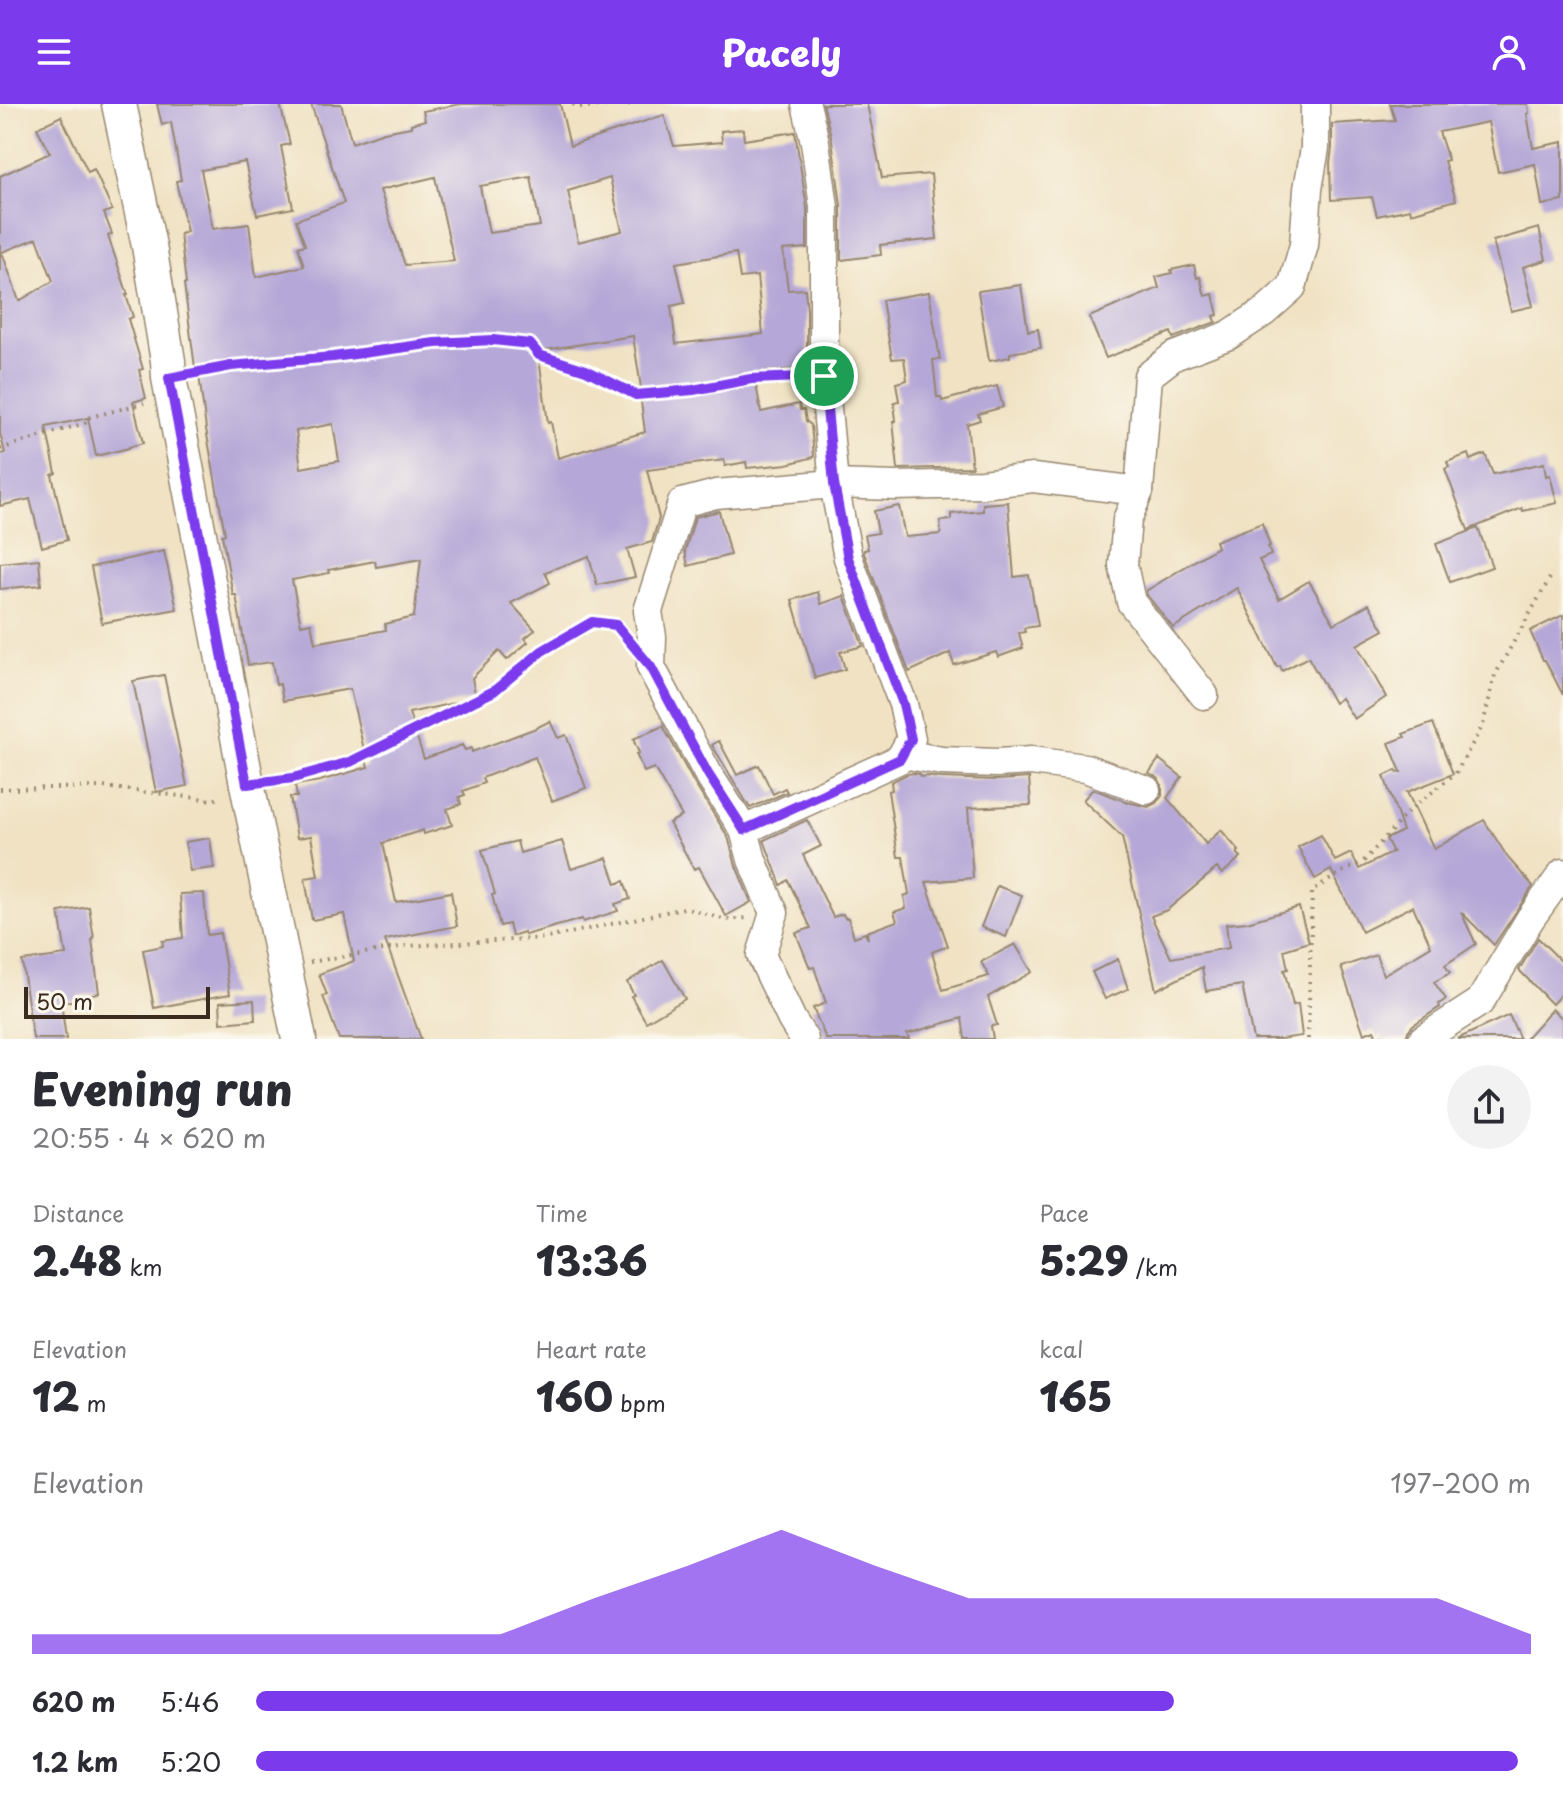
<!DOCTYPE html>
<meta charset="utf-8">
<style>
:root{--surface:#fff;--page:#f2f2f3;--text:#2b2b33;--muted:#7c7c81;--accent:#7c3aed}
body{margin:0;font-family:"Playpen Sans",sans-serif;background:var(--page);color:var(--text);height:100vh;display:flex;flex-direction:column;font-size:30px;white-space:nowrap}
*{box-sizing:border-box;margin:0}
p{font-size:26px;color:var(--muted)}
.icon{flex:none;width:44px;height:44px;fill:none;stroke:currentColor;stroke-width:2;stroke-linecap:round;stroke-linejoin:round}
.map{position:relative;height:935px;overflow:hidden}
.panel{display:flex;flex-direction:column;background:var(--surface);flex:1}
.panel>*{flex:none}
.scale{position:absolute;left:24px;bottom:20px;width:186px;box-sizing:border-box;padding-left:8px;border:4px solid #3b2a1e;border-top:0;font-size:22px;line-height:28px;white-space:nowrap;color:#3b2a1e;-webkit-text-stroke:6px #fbf7ec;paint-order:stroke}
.pin{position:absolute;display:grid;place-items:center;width:68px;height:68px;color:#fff;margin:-34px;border:4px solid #fff;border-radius:50%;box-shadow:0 2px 8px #0007}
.round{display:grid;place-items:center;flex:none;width:84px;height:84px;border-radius:42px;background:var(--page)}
.summary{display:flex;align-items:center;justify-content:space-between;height:136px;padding:0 32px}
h1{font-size:44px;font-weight:800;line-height:60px}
.metrics{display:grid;grid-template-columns:repeat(3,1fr);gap:12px;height:136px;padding:8px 32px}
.metrics div{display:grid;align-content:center}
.metrics b{font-size:40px;font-weight:800}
.metrics small{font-size:22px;font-weight:400}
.metrics p{font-size:22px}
.chart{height:224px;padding:16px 32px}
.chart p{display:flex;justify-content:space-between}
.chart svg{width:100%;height:144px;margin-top:8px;fill:var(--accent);opacity:.7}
ul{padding:0 32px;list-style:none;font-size:26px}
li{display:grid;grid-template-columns:128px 96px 1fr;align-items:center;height:60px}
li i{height:20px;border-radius:10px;background:var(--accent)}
header{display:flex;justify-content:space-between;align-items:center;height:104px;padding:0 32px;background:var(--accent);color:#fff;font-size:36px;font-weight:800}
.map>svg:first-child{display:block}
.building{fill:#b5a7d7;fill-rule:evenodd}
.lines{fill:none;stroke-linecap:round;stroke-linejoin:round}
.minor-casing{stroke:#968670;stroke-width:31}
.major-casing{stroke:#968670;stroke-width:37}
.path{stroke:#968670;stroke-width:4;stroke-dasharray:2 6;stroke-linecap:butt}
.minor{stroke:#fff;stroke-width:28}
.major{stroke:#fff;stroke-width:34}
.route-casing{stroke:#fff;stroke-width:16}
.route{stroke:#7c3aed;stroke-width:10}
</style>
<header><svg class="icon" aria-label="menu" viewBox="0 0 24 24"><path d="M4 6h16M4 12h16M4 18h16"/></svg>Pacely<svg class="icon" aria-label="person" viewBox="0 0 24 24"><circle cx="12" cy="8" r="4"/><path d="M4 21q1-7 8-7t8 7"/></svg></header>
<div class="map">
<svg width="1563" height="935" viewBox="0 0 1563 935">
<rect width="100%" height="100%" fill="#fbf7ec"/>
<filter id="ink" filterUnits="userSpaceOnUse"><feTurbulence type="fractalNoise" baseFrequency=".0125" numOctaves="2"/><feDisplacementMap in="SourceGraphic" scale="16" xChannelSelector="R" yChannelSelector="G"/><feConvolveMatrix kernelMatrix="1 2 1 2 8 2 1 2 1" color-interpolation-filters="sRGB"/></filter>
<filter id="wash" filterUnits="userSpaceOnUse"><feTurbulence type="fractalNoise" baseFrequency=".006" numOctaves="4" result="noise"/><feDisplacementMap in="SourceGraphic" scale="32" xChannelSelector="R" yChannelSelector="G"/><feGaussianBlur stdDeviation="1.8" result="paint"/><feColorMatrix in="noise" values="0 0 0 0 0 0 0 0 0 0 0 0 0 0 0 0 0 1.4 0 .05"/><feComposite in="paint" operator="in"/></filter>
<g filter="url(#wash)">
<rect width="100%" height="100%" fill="#f0e2c3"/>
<g id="blocks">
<!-- building -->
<g class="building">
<path d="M157,0H280L290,40L281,42L293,104L257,111L245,58L201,66L213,125L249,120L256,173L304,162L298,143L305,141L296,116L344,99L311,0H341L352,39L384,28L411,23V20L425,16L423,7L461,0H560L570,42L664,11L674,42L722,38L721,27L743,25L744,36L795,28L807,104V144L783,146L788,186L805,185L807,206V261L794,263L795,265L754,269L761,308L799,300L800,306H804L806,317L811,321L814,353L787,360L747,364L746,358L725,362L724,356L647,366L659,414L652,438L627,445L635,473L597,481L589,452L545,468L550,479L511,499L535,526L525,534L528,538L507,556L499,547L472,574L476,594L409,609L424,655L462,641L465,646L471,644L472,648L536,624L550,617L558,634L566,631L586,684L552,697L535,653L482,674L484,679L463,687L465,691L459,693L461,700L447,705L452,721L424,730L423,726L383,739L396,798L451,788L457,822L385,836L421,935H339L323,892L327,891L319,870L354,857L344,810L312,816L305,774L318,772L311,732L297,734L290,693H297L295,681L320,677L368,663L350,585L283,597L280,580L276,581L272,558L248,561L236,491H233L222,431L225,430L206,325L198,263L195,264L184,180H186L180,130L187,128L176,77L181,76L171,18L162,21ZM435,73L454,157L405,161L380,86ZM531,73L540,122L489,129L480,82ZM610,74L622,127L578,138L568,87ZM736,149L740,174L757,172L763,230L676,240L671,202L685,199L676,159ZM633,232L643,297L641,298L645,328L558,354L551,318L548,319L538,247ZM333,320L339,357L301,364L296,327ZM421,455L414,513L385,520L386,526L315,539L311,519L301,521L292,476L329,469L328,466L375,457L376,463Z"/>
<polygon points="823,0 867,0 882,74 931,70 937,135 880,141 881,151 841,156 841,101 832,36"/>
<polygon points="1390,0 1528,0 1529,9 1527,10 1533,44 1563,38 1563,97 1542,101 1535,60 1498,68 1488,18 1439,28 1448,56 1444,57 1456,96 1411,109 1410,105 1377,112 1372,93 1331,96 1330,59 1332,44 1332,20 1395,16"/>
<polygon points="61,12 88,68 94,65 112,106 104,109 112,130 108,132 128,191 126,191 133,213 128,215 143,265 139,266 146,294 133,298 143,339 129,343 129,344 96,352 88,314 46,323 56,369 52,371 67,436 42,443 30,395 0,402 0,350 5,349 0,329 0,151 3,151 19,197 53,177 37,134 0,149 0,72 50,49 37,24"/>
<polygon points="1539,124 1546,156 1523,163 1533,202 1511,207 1493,137"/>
<polygon points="1194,161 1197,174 1200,173 1205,192 1213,190 1218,211 1214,212 1216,218 1173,234 1171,228 1106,254 1089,213 1159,184 1156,173 1172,169 1171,166"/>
<polygon points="1021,181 1028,227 1038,225 1041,244 1010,249 1010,253 989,257 978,187"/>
<polygon points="929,188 940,255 933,256 937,293 941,293 942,297 997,282 1003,303 978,310 980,316 967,320 972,363 898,365 893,317 896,317 894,298 899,297 896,279 907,276 904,254 892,255 882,196"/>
<polygon points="1468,350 1470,356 1485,350 1493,370 1544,359 1546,372 1550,371 1557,399 1523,407 1522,404 1468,426 1445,365 1449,363 1447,358"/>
<polygon points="1008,398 1014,473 1029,471 1038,522 1024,524 1025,528 1019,529 1023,544 998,553 996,548 954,561 950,549 909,568 864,449 864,446 868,445 865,431 878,429 874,407 899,402 905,433 941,430 940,417 951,416 951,410 983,407 983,400"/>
<polygon points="719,407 730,451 688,462 685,447 695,413"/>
<polygon points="1262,419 1270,442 1268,443 1271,451 1259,456 1279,495 1309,477 1334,520 1369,500 1384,526 1357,541 1386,593 1354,615 1341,594 1334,599 1308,553 1282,567 1280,562 1277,563 1237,484 1173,524 1147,491 1146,487 1217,443 1215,437"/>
<polygon points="1478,424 1492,463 1450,478 1436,440"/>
<polygon points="164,447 177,505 102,519 91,463"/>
<polygon points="39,455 41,481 0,485 0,459"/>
<polygon points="818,488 821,500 844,492 863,542 840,548 845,565 815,574 792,496"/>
<polygon points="1563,511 1563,591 1545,556 1543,556 1530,527"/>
<polygon points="164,571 187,682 156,688 133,577"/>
<polygon points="1433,619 1453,670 1407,688 1434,745 1484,716 1508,754 1533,782 1494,841 1461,808 1476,840 1445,861 1450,869 1434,878 1446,895 1439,900 1440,903 1413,921 1408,927 1406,935 1383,935 1382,931 1377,933 1374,926 1364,930 1341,863 1376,851 1383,871 1431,842 1413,802 1362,828 1331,766 1315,775 1298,743 1321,731 1335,757 1351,749 1359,765 1393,748 1386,735 1403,727 1384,672 1396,666 1398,669 1401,668 1389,639 1405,633 1403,630"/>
<polygon points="663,622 694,679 728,733 736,762 751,798 726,812 699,763 694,765 669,719 682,712 654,664 644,668 636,650 639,649 633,635"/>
<polygon points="719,637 737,671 759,661 773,690 785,684 787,688 750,704 712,641"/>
<polygon points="1159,655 1182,673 1167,694 1206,740 1221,726 1239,747 1237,749 1241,753 1222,770 1217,764 1167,806 1151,812 1171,854 1229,844 1226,820 1247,818 1299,803 1309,838 1284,846 1288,865 1284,866 1293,901 1298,900 1302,932 1280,935 1253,935 1242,881 1206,887 1202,863 1156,886 1122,733 1083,696 1093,685 1122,696 1127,699 1128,698 1148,703 1156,699 1162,692 1162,682 1158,674 1149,669"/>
<polygon points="914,669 919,670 920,673 927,672 941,674 997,676 1029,674 1031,701 968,704 973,774 926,778 948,842 932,848 943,886 989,872 981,858 1015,840 1032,868 988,893 997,921 991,922 993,935 965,935 962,914 907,930 909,935 826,935 813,904 826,899 814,863 810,864 796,829 811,824 788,776 781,781 764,736 807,716 821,742 803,751 833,813 843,810 845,814 848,814 854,833 865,829 868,835 867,828 897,817 894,808 906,804 904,792 909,790 903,753 898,753 888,687 892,686 891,678 907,670"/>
<polygon points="210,734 214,764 190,767 185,738"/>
<polygon points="517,737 520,749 562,737 571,765 607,754 616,780 624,777 630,795 615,800 618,807 583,818 582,815 525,831 524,828 512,832 509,820 500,822 492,791 495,790 482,746"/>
<polygon points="997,782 1022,791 1006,833 981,823"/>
<polygon points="204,789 207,831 220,829 230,890 154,904 143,846 163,842 162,837 183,834 180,790"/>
<polygon points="89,803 94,835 92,836 99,889 78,892 78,896 61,898 66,935 33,935 22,857 66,851 59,808"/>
<polygon points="1538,834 1563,859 1563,888 1552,900 1519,866"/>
<polygon points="1118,855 1128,885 1105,895 1092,868"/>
<polygon points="663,856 685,895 646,918 631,892 634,891 627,878"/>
<polygon points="254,896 255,916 221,919 220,898"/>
<polygon points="1552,905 1563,915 1563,935 1525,935"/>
<polygon points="1509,911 1520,935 1457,935"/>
</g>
</g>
</g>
<g filter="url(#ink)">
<use href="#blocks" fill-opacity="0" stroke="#968670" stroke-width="2"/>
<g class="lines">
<!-- minor casing -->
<g class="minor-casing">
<g id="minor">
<polyline points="1139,387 1127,416 1123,461 1131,498 1204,591"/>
<polyline points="903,650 942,657 997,659 1031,657 1085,664 1146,686"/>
<polyline points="744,726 900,655 911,635 903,600 848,454 834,380 824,272 824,103 815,38 806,0"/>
<polyline points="804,935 792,916 761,851 774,809 752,756 744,726 708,670 651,563 652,533 648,507 682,399 716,390 834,380 895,382 982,380 1033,374 1139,387 1148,272 1174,252 1229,231 1264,208 1292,183 1304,141 1308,85 1315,44 1315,0"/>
<polyline points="1423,935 1480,898 1530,815 1563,769"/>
</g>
</g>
<!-- major casing -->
<g class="major-casing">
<polyline id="major" points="119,0 149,142 168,257 169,274 247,680 299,935"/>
</g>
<!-- path -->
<g class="path">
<polyline points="573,0 577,3 635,0"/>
<polyline points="197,269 231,262 333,253 435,239 493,236 530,240 539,251 586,266 636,291 693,286 751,275 799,273"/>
<polyline points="0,345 85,319 87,314 144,299"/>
<polyline points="274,677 293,674 350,658 494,587 542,547 592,518 616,521 626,533"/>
<polyline points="0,685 103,683 214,696 220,693"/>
<polyline points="310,858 406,842 547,834 684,804 726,816 747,814"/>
<polyline points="1308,935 1312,787 1342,768 1363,758 1410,706 1456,669 1483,621 1495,571 1550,474"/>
</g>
<!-- minor -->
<use href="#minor" class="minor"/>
<!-- major -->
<use href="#major" class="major"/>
</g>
</g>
<g class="lines" filter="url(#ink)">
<!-- route casing -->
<g class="route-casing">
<polygon id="route" points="493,236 530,240 539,251 586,266 636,291 693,286 751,275 824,272 834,380 848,454 903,600 911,635 900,655 744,726 708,670 651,563 616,521 592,518 542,547 494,587 350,658 293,674 247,680 169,274 231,262 333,253 435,239"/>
</g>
<!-- route -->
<use href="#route" class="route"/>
</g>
</svg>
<div class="scale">50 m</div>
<div class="pin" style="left:824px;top:272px;background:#1e9e55"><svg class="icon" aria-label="arrive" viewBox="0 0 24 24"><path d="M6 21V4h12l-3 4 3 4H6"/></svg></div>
</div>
<section class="panel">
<div class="summary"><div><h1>Evening run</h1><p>20:55 · 4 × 620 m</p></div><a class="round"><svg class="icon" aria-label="share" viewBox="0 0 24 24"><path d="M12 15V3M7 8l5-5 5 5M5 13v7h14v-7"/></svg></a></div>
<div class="metrics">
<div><p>Distance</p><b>2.48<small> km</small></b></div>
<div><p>Time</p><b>13:36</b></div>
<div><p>Pace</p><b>5:29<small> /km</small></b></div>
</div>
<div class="metrics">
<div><p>Elevation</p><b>12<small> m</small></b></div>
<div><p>Heart rate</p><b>160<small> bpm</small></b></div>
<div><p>kcal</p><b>165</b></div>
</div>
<div class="chart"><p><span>Elevation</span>197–200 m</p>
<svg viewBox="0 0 160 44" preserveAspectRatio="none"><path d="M0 44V38L10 38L20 38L30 38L40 38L50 38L60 27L70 17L80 6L90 17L100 27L110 27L120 27L130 27L140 27L150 27L160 38V44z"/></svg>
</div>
<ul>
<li><b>620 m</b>5:46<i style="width:72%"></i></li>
<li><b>1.2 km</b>5:20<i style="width:99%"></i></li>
</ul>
</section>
